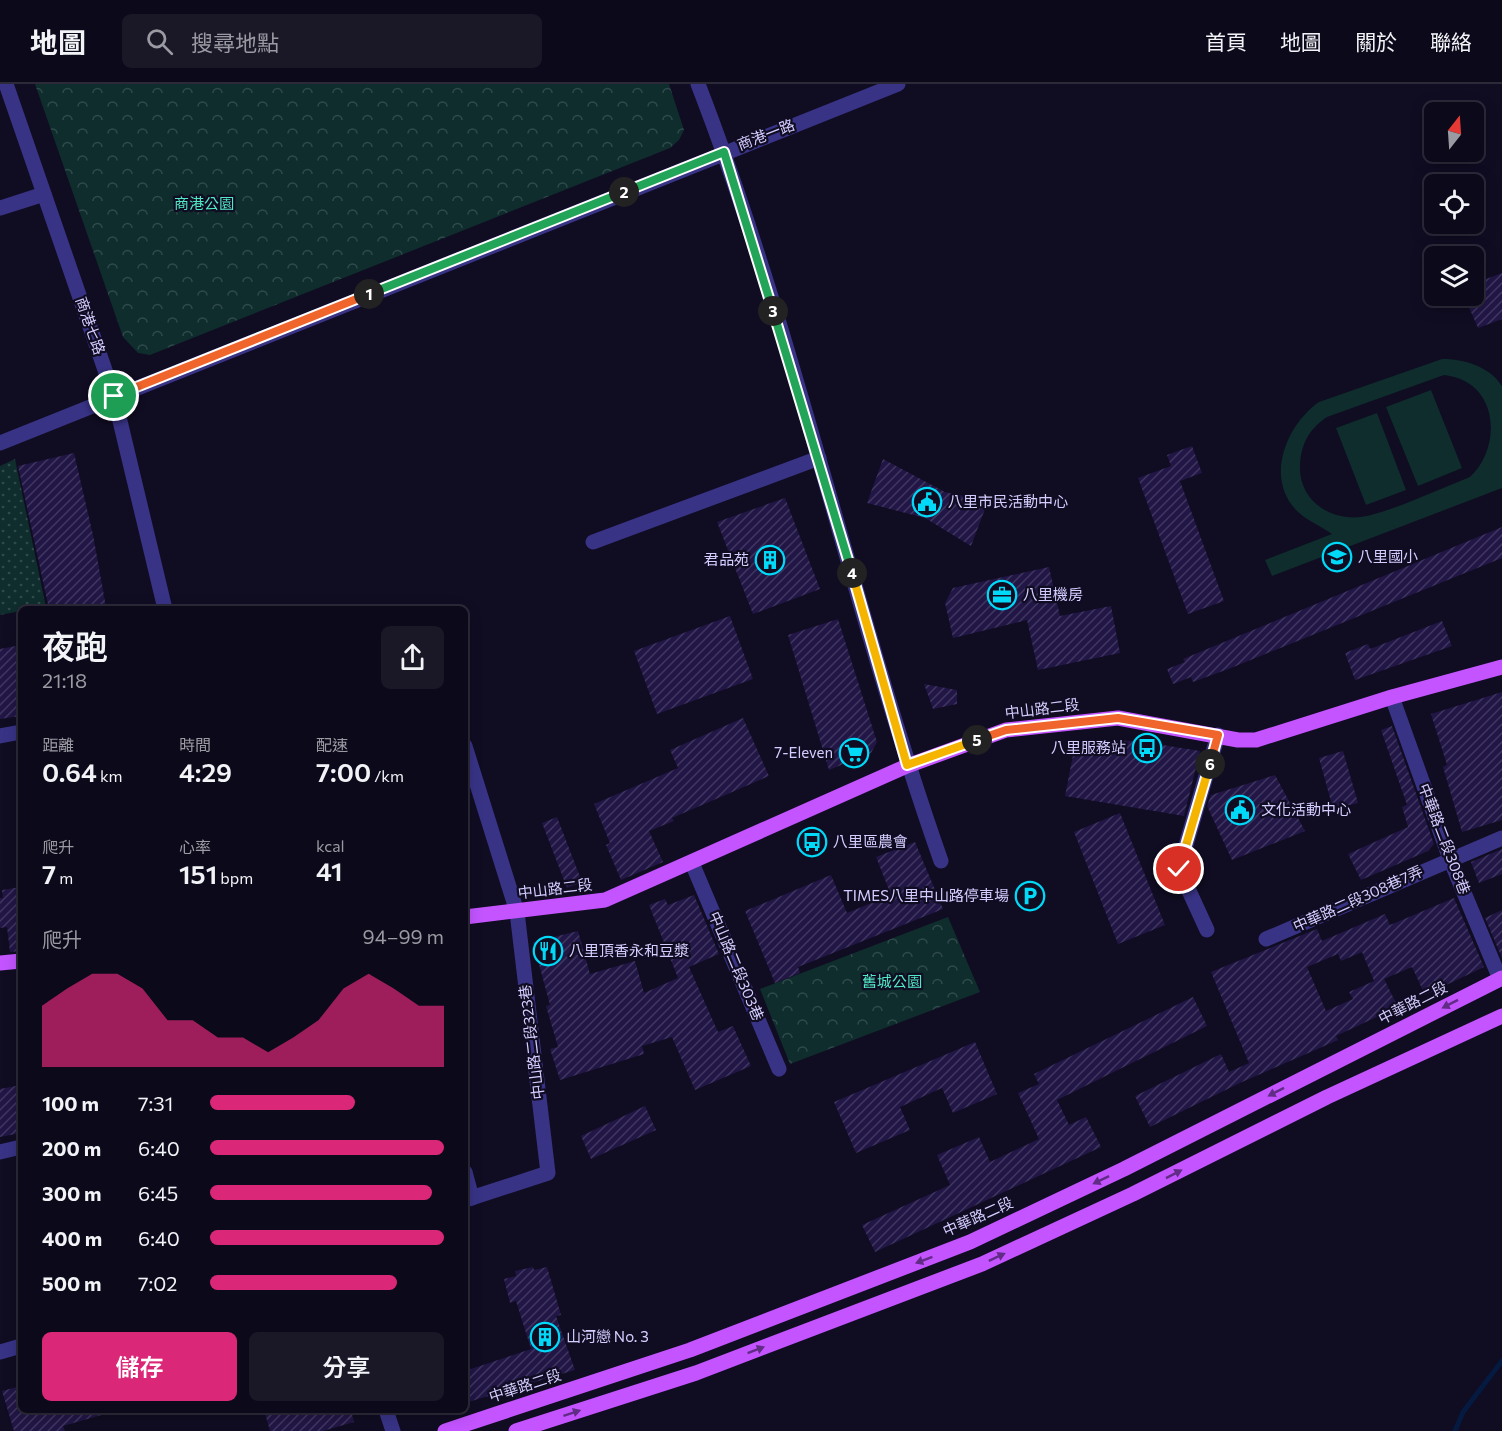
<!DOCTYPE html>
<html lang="zh-TW">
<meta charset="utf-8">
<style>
:root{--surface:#0c091a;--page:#1a1727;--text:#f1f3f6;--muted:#9a9aa2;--line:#2c2a39;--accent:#db2777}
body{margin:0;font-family:Commissioner,"Noto Sans TC",sans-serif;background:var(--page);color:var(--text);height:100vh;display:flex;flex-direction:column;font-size:22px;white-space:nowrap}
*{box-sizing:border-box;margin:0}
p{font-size:20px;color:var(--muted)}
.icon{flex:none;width:33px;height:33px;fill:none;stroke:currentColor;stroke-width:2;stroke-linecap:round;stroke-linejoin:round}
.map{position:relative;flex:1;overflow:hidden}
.drawer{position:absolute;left:18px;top:522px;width:450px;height:807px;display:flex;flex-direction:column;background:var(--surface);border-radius:9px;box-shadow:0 3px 15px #0003,0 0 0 2px var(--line)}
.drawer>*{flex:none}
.needle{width:39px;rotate:17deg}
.fabs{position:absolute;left:1424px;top:18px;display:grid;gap:12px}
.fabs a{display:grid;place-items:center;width:60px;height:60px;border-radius:9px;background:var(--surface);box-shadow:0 3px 15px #0003,0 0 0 2px var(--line);font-size:30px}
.pin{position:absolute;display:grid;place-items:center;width:51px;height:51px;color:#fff;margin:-26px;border:3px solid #fff;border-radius:50%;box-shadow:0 2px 6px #0007}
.km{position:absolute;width:30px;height:30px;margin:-15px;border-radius:50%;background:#222;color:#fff;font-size:16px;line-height:30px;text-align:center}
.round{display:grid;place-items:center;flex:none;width:63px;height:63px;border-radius:9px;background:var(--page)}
.head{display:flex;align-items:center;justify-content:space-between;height:102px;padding:0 24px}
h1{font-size:33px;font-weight:600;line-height:45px}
.metrics{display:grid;grid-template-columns:repeat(3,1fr);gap:9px;height:102px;padding:6px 24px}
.metrics div{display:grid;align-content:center}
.metrics b{font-size:26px;font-weight:600}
.metrics small{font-size:16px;font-weight:400}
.metrics p{font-size:16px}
.chart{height:168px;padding:12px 24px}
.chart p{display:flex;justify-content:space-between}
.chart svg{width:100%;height:108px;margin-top:6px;fill:var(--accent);opacity:.7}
.cta{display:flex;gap:12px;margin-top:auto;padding:12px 24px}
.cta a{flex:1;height:69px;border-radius:9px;background:var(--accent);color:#fff;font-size:24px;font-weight:600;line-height:69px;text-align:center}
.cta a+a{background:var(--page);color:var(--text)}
ul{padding:0 24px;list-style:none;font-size:20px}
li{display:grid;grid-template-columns:96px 72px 1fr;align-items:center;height:45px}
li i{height:15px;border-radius:8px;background:var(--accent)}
header{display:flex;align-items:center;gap:36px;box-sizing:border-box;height:84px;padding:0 30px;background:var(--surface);border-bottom:2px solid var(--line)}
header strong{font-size:28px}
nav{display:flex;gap:33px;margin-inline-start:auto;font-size:21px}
.search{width:420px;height:54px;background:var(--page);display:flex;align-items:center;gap:15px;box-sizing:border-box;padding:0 21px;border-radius:9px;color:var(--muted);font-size:22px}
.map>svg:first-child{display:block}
.grass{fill:url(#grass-dots)}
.park{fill:url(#park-crowns)}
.garden{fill:#0e2d2c;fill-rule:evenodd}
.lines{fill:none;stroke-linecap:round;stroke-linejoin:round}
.stream{stroke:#051a41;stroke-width:5}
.building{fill:url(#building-hatch);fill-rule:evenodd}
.minor{stroke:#383385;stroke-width:15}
.major{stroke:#c354ff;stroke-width:15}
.oneway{fill:#612c85}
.split-1-casing{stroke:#fff;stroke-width:12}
.split-2-casing{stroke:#fff;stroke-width:12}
.split-3-casing{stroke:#fff;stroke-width:12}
.split-4-casing{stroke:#fff;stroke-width:12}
.split-5-casing{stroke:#fff;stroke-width:12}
.split-6-casing{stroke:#fff;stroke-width:12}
.split-7-casing{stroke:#fff;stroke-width:12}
.split-1{stroke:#f0652b;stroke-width:8}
.split-2{stroke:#22a559;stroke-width:8}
.split-3{stroke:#22a559;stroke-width:8}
.split-4{stroke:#22a559;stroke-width:8}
.split-5{stroke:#f5b400;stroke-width:8}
.split-6{stroke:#f0652b;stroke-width:8}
.split-7{stroke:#f5b400;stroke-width:8}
.labels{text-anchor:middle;stroke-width:4.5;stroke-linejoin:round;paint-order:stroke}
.street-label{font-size:15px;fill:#d4cdff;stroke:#100c22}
.park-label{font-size:15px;fill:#50e8c5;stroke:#100c22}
.poi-label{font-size:15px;fill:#d4cdff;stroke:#100c22;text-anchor:start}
</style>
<header>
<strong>地圖</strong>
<div class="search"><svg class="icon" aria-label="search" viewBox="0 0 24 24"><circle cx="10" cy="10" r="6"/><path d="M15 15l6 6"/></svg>搜尋地點</div>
<nav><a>首頁</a><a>地圖</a><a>關於</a><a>聯絡</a></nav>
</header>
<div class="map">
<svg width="1502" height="1347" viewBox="0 0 1502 1347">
<defs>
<pattern id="grass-dots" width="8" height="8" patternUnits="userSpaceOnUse" patternTransform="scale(1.5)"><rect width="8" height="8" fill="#0e2d2c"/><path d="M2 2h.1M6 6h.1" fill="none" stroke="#304a4c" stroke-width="1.8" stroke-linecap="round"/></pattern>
<pattern id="park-crowns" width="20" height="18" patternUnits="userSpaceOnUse" patternTransform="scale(1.5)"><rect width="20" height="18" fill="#0e2d2c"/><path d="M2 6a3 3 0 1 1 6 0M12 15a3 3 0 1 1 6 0" fill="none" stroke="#304a4c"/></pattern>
<pattern id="building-hatch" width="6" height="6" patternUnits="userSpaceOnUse" patternTransform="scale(1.5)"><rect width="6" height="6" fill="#211645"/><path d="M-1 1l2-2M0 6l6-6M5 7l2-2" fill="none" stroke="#403761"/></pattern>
</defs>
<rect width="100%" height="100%" fill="#100c22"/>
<!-- grass -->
<polygon class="grass" points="15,375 46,523 21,525 21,527 0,531 0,382"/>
<!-- park -->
<g class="park">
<polygon points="35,0 669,0 684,46 679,56 670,64 150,271 138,269 123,253"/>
<polygon points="948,833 980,908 790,980 760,905"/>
</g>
<!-- garden -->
<g class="garden">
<path d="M1442,275C1464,275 1489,282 1502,302V404L1272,492L1265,476L1332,450C1321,442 1307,437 1297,427C1264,394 1287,340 1319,318ZM1444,291C1500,297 1502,364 1470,393C1437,406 1404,422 1371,431C1337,441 1299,420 1300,382C1301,360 1309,345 1327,333Z"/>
<polygon points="1431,306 1462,384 1418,402 1386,323"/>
<polygon points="1377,329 1406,406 1366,421 1336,344"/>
</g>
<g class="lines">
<!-- stream -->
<polyline class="stream" points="1455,1347 1463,1328 1502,1277"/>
</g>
<!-- building -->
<g class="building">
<polygon points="1502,189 1502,235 1478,244 1464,212 1473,212 1473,200"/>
<polygon points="1192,362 1202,389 1180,397 1224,517 1188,530 1138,394 1171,382 1167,371"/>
<polygon points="74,369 93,451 106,523 49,525 18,382"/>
<polygon points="883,375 945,408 988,417 971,462 925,434 867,419"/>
<polygon points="785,414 820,505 753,530 717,438"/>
<polygon points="1502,443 1502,474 1231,584 1193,598 1191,593 1173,600 1167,585 1185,578 1183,575"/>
<polygon points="1049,483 1060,532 1111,522 1120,569 1038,586 1027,536 953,554 945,519 953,504"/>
<polygon points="730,532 753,595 657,630 634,567"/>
<polygon points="838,535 877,658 871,669 829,686 788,551"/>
<polygon points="1442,537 1452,562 1355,596 1345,569 1368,560 1370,565"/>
<polygon points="21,561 21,632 0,635 0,565"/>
<polygon points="924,600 957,606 957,620 933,625"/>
<polygon points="1502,608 1502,736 1462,748 1443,683 1447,681 1431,630"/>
<polygon points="743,634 769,692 672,734 674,737 649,747 663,778 621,796 606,761 610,759 594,720 678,684 670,666"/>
<polygon points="1392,642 1434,760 1428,767 1361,796 1348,770 1408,743 1402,723 1407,721 1381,646"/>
<polygon points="1076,656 1138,657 1200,667 1184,732 1065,712"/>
<polygon points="1343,667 1358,719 1333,725 1319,674"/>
<polygon points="1275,691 1305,747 1232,776 1207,722 1211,711"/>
<polygon points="1120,729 1165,841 1118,860 1074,748"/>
<polygon points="557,733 582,798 567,804 542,739"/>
<polygon points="915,758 943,825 798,883 800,889 775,899 745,827 831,791 847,829 891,811 876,773"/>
<polygon points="1502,765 1502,790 1479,799 1471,778"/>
<polygon points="21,803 21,867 10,868 7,843 0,844 0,814 3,814 2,806"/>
<polygon points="694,811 719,870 689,883 718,948 733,942 751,982 695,1006 672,953 642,962 644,970 560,996 550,965 558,963 546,922 550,921 533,858 578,847 590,890 635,877 644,909 678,894 649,821 665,815 668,821"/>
<path d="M1454,814L1484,883L1425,911L1412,883L1384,895L1398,923L1336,952L1338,956L1242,998L1150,1043L1135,1012L1221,970L1229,988L1249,979L1211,888L1317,845L1322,857L1385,830L1390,841ZM1362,868L1374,897L1349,908L1353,915L1326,927L1307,883L1338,870L1341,877Z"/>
<polygon points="1502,826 1502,874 1485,834"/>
<polygon points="1193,913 1207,942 1057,1016 1069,1041 1086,1033 1101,1063 875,1168 862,1141 950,1101 937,1071 979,1053 990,1078 1039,1055 1018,1009 1039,1000 1034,990"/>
<polygon points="975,958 997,1010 953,1029 942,1004 900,1023 910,1046 856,1069 834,1018"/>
<polygon points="21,1001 21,1049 0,1053 0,1005"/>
<polygon points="645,1022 656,1046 591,1075 581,1052"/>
<polygon points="533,1183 534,1186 547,1183 561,1231 556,1232 575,1286 465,1319 465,1287 531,1265 516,1217 510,1219 504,1195 516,1192 515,1187"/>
<polygon points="21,1302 21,1326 104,1326 105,1330 63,1342 65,1347 14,1347 2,1307"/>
<polygon points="264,1326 351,1326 354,1338 323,1347 270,1347"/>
</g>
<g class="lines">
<!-- minor -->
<g class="minor">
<polyline points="6,0 114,312 165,525"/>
<path d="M698,0C796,253 851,521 941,777"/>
<polyline points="0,124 44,110"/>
<polyline points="0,359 898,0"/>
<polyline points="593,458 819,374"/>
<polyline points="1392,613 1450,775 1500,895"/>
<polyline points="0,652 21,648"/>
<polyline points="465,662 517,828 548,1089 465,1116"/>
<polyline points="692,779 779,985"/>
<polyline points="1207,846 1179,785 1218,651"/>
<polyline points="1266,855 1502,754"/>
<polyline points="0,1068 21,1063"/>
<polyline points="465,1088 472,1114"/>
<polyline points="0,1268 21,1262"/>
<polyline points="386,1326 393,1347"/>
</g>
<!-- major -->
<g class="major">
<polyline points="465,833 605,816 907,682 1006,646 1118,634 1238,656 1256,656 1392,613 1502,583"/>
<polyline points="0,879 21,877"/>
<polyline points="445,1347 690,1266 970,1158 1124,1085 1502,894"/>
<polyline points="516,1347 696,1289 982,1180 1133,1110 1327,1013 1502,932"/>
</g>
</g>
<!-- one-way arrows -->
<defs><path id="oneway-solid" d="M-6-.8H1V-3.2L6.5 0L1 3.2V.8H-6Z" transform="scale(1.5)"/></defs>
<g class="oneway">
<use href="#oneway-solid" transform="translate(1450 920) rotate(153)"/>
<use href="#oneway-solid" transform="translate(1276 1008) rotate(153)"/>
<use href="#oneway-solid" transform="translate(1174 1090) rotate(-27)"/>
<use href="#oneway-solid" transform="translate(1101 1096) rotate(154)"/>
<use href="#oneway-solid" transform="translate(997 1173) rotate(-25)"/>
<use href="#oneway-solid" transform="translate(924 1176) rotate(159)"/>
<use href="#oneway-solid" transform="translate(756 1266) rotate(-21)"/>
<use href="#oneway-solid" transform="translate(572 1329) rotate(-18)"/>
</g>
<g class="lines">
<!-- split-1 casing -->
<g class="split-1-casing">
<polyline id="split-1" points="114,312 369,210"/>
</g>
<!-- split-2 casing -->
<g class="split-2-casing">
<polyline id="split-2" points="369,210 624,108"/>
</g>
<!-- split-3 casing -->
<g class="split-3-casing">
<polyline id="split-3" points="624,108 724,68 773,227"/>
</g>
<!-- split-4 casing -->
<g class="split-4-casing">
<polyline id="split-4" points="773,227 852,489"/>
</g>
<!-- split-5 casing -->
<g class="split-5-casing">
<polyline id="split-5" points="852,489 907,681 977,656"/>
</g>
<!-- split-6 casing -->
<g class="split-6-casing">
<polyline id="split-6" points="977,656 1006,646 1118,634 1218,651 1210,680"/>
</g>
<!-- split-7 casing -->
<g class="split-7-casing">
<polyline id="split-7" points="1179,785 1210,680"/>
</g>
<!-- split-1 -->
<use href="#split-1" class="split-1"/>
<!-- split-2 -->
<use href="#split-2" class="split-2"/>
<!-- split-3 -->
<use href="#split-3" class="split-3"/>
<!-- split-4 -->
<use href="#split-4" class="split-4"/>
<!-- split-5 -->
<use href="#split-5" class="split-5"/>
<!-- split-6 -->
<use href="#split-6" class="split-6"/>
<!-- split-7 -->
<use href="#split-7" class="split-7"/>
</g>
<!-- icons -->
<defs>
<g id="civic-ring" transform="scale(1.5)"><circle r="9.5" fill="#100c22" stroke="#00d9f8" stroke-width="1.5"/><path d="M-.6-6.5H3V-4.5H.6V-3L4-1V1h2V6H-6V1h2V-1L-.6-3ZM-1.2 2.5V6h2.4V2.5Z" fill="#00d9f8"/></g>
<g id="school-ring" transform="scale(1.5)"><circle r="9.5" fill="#100c22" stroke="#00d9f8" stroke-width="1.5"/><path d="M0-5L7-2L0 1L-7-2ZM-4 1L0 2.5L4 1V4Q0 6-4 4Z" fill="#00d9f8"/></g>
<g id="building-ring" transform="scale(1.5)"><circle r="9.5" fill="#100c22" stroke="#00d9f8" stroke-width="1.5"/><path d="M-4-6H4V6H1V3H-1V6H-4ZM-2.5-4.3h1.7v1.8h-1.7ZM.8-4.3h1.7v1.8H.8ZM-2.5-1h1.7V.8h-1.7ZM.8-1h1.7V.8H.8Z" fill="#00d9f8"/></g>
<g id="office-ring" transform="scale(1.5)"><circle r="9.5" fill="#100c22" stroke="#00d9f8" stroke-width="1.5"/><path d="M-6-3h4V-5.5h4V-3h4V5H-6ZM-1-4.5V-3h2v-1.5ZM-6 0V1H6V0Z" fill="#00d9f8"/></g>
<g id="bus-ring" transform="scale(1.5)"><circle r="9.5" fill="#100c22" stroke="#00d9f8" stroke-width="1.5"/><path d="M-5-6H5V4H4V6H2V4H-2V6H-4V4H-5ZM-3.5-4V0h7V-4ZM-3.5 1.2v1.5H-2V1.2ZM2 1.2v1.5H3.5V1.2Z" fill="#00d9f8"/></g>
<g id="supermarket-ring" transform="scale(1.5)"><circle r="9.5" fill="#100c22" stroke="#00d9f8" stroke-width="1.5"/><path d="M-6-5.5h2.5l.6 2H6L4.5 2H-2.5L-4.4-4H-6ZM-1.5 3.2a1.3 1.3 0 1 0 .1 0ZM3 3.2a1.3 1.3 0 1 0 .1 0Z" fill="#00d9f8"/></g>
<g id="parking-ring" transform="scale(1.5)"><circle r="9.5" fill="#100c22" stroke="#00d9f8" stroke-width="1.5"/><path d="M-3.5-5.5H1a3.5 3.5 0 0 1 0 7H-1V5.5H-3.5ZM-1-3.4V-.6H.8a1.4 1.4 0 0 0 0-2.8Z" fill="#00d9f8"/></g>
<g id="restaurant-ring" transform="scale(1.5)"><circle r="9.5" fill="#100c22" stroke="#00d9f8" stroke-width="1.5"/><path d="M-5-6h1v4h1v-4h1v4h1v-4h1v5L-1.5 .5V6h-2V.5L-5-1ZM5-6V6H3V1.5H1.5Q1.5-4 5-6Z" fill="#00d9f8"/></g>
</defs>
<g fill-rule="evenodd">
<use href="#civic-ring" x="927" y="418"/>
<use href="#school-ring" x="1337" y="473"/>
<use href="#building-ring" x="770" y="476"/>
<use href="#office-ring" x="1002" y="511"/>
<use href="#bus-ring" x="1147" y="664"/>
<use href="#supermarket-ring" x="854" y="669"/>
<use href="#civic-ring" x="1240" y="726"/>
<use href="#bus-ring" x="812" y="758"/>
<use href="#parking-ring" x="1030" y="812"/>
<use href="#restaurant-ring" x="548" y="867"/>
<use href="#building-ring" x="545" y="1253"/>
</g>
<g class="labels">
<!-- street labels -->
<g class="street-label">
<text transform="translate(766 51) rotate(-21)" y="5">商港一路</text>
<text transform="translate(90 242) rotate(71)" y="5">商港七路</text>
<text transform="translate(1042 625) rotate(-7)" y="5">中山路二段</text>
<text transform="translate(1444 755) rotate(69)" y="5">中華路二段308巷</text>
<text transform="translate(555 805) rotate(-7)" y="5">中山路二段</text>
<text transform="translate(1358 815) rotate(-24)" y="5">中華路二段308巷7弄</text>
<text transform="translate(736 882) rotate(67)" y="5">中山路二段303巷</text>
<text transform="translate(1413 919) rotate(-27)" y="5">中華路二段</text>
<text transform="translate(532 958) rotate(-97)" y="5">中山路二段323巷</text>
<text transform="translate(978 1133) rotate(-24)" y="5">中華路二段</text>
<text transform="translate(525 1302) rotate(-18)" y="5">中華路二段</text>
</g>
<!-- park labels -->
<g class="park-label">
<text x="204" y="125">商港公園</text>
<text x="892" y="903">舊城公園</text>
</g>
<!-- poi labels -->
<g class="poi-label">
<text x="948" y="423">八里市民活動中心</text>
<text x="1358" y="478">八里國小</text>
<text x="749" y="481" text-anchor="end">君品苑</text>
<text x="1023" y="516">八里機房</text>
<text x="1126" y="669" text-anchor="end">八里服務站</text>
<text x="833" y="674" text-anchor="end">7-Eleven</text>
<text x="1261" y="731">文化活動中心</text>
<text x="833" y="763">八里區農會</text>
<text x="1009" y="817" text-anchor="end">TIMES八里中山路停車場</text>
<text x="569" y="872">八里頂香永和豆漿</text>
<text x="566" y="1258">山河戀 No. 3</text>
</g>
</g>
</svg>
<div class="fabs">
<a><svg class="needle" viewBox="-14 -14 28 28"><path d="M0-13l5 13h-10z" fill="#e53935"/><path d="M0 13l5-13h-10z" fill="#9a9aa2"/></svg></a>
<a><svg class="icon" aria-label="locate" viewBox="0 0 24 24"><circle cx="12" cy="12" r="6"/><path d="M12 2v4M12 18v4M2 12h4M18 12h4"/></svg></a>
<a><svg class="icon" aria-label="layers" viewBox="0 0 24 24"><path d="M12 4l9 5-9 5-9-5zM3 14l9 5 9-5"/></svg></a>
</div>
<div class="pin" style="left:114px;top:312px;background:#1e9e55"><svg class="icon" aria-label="arrive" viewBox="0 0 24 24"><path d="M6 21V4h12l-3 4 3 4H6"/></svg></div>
<div class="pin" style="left:1179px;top:785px;background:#d93025"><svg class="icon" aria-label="check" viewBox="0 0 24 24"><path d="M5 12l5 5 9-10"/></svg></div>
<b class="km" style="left:369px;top:210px">1</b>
<b class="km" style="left:624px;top:108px">2</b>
<b class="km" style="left:773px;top:227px">3</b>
<b class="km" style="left:852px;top:489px">4</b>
<b class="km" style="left:977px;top:656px">5</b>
<b class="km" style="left:1210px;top:680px">6</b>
<section class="drawer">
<div class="head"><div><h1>夜跑</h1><p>21:18</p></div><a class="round"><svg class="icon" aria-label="share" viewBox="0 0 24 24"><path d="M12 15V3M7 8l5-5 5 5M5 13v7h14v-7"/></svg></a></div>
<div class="metrics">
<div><p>距離</p><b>0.64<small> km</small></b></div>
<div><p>時間</p><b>4:29</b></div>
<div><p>配速</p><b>7:00<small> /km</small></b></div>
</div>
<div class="metrics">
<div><p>爬升</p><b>7<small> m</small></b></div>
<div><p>心率</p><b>151<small> bpm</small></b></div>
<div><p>kcal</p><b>41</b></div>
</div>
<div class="chart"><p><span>爬升</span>94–99 m</p>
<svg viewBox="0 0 160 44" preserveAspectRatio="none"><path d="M0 44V19L10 12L20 6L30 6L40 12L50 25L60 25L70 32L80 32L90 38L100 32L110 25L120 12L130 6L140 12L150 19L160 19V44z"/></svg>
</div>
<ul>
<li><b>100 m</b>7:31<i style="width:62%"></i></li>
<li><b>200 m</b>6:40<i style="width:100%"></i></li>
<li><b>300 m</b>6:45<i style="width:95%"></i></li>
<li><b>400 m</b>6:40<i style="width:100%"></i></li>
<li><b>500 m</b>7:02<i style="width:80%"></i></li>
</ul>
<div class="cta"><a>儲存</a><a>分享</a></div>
</section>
</div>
